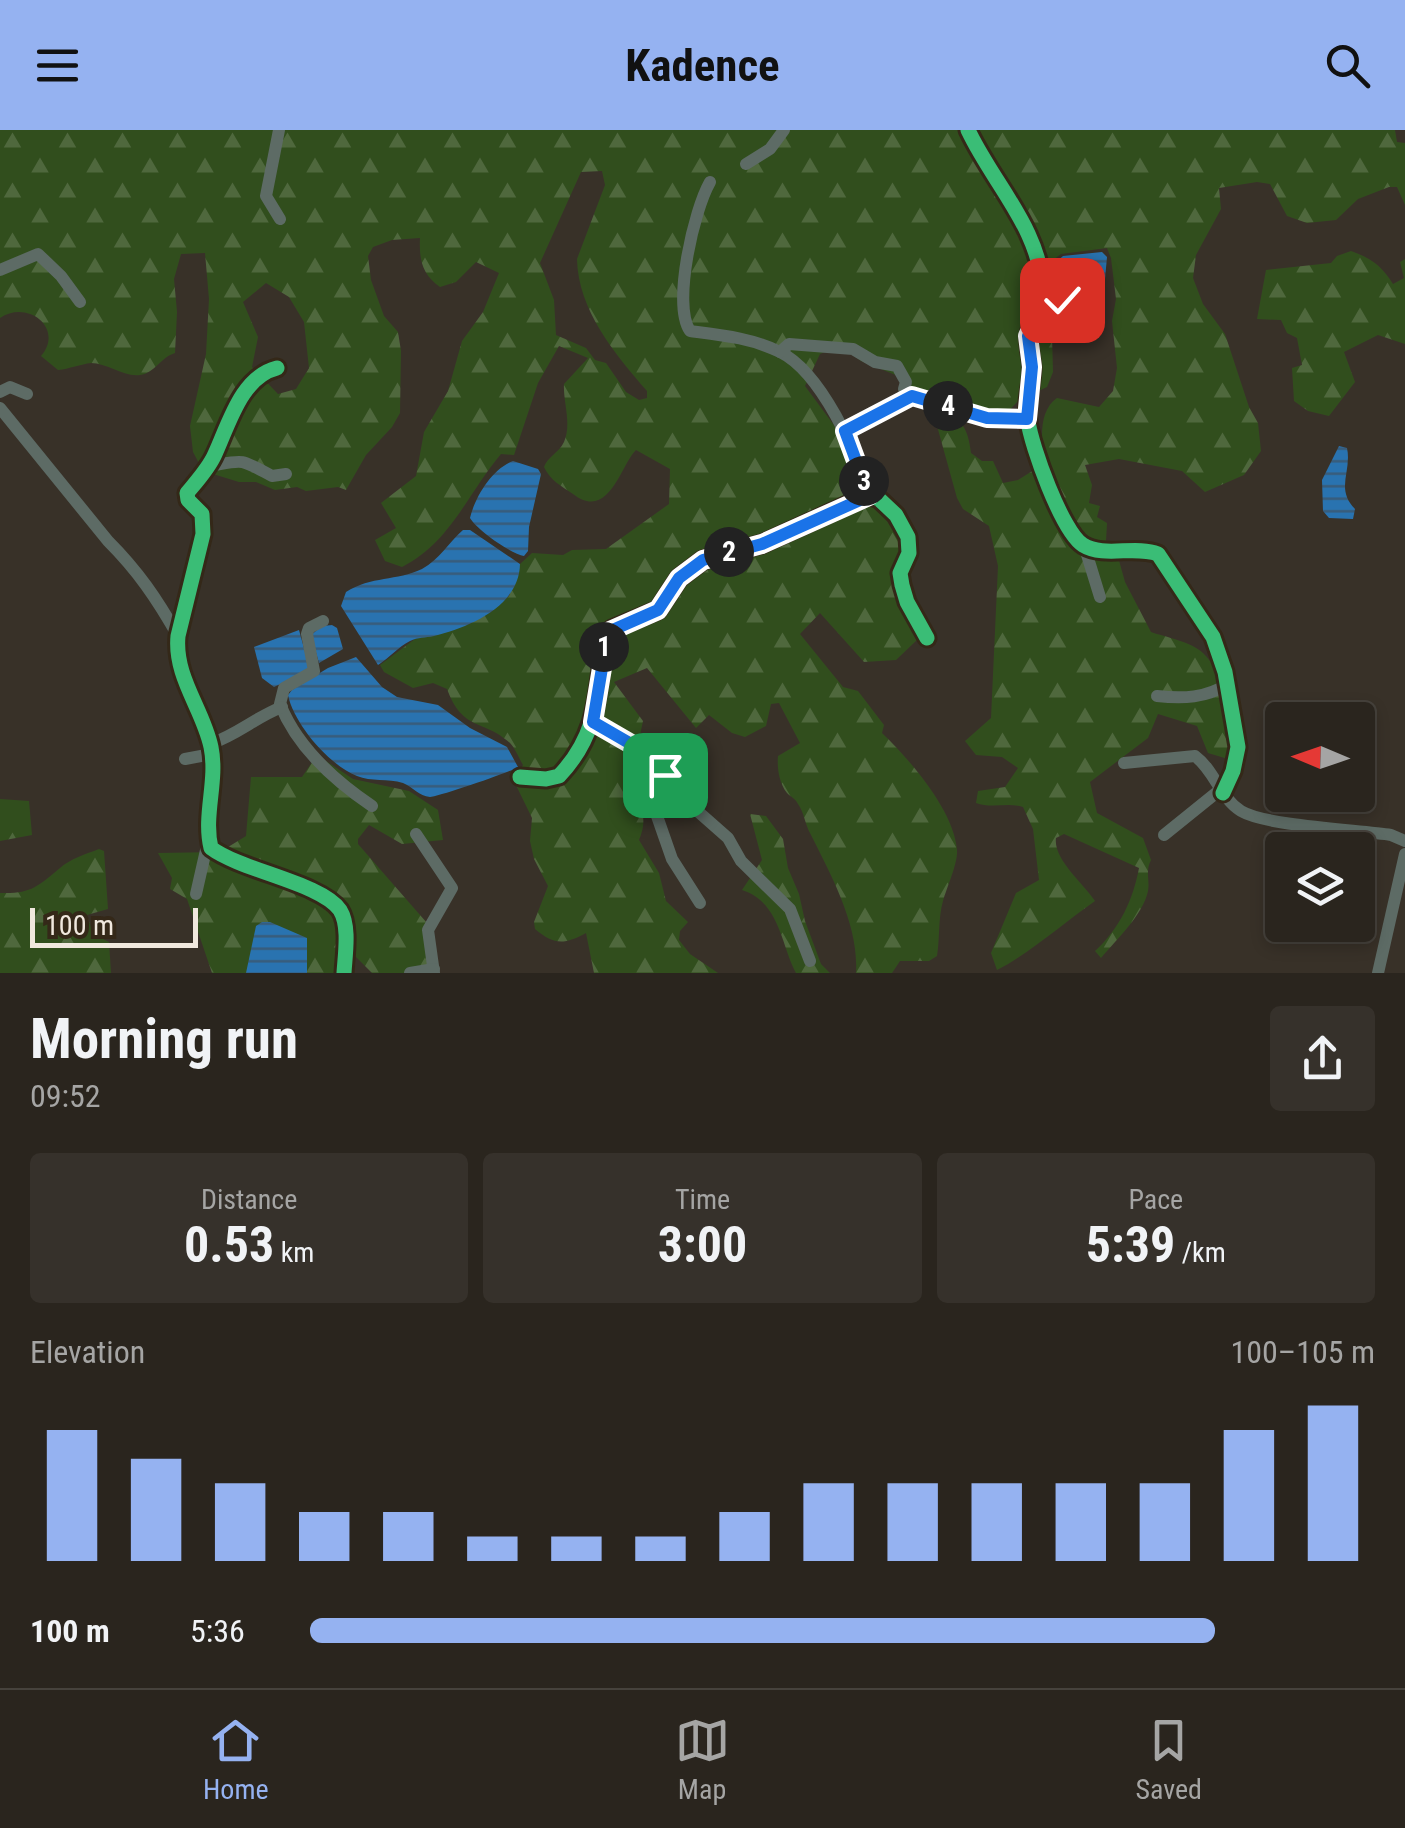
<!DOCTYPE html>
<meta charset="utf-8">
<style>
:root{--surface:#2a251e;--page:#36312b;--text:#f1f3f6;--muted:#a5a5a4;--line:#46423c;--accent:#95b2f1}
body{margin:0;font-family:"Roboto Condensed",sans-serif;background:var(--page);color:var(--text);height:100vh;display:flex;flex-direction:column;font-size:38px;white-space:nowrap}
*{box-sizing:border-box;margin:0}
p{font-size:32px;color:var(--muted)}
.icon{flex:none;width:55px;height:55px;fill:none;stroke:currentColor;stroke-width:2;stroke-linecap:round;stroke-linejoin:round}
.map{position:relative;height:843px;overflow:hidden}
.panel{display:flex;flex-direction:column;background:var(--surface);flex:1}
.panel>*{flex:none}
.needle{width:65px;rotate:272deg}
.tools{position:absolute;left:1265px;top:572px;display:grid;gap:20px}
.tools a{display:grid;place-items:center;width:110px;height:110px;border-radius:10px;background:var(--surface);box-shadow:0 5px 15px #0003,0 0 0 2px var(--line);font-size:50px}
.scale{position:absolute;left:30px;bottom:25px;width:168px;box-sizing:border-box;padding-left:10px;border:5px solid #f0e8de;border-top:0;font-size:28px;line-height:35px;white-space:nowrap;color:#f0e8de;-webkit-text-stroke:8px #342818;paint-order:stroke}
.pin{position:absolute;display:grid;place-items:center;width:85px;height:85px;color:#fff;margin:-42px;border-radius:20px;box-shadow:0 5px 15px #0006}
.km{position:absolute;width:50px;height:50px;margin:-25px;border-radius:50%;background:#222;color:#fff;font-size:28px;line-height:50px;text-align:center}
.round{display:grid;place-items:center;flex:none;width:105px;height:105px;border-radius:10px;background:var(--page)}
.headline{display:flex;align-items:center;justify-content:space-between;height:170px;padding:0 30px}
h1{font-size:55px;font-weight:700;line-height:75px}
.stats{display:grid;grid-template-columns:repeat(3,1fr);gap:15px;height:170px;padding:10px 30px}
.stats div{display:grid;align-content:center;border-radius:10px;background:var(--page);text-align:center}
.stats b{font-size:50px;font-weight:700}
.stats small{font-size:28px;font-weight:400}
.stats p{font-size:28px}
.chart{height:280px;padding:20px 30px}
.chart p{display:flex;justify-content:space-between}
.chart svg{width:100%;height:180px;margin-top:10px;stroke:var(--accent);stroke-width:6}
ul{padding:0 30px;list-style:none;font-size:32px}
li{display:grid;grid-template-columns:160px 120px 1fr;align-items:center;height:75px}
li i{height:25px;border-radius:12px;background:var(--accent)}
header{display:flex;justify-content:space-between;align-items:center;height:130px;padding:0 30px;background:var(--accent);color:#111;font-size:45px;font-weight:700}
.tab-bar{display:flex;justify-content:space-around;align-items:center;height:140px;border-top:2px solid var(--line);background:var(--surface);font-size:28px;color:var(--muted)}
.tab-bar a{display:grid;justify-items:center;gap:5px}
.tab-bar .selected{color:var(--accent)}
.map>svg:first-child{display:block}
.forest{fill:url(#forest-firs);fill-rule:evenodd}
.water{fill:url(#water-rules)}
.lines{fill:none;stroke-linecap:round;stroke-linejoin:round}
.minor{stroke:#5d6b65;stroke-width:12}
.cycleway-casing{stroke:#342818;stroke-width:21}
.cycleway{stroke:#3abd76;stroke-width:15}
.route-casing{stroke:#fff;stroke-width:20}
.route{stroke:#1a73e8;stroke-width:12}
</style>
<header><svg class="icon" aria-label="menu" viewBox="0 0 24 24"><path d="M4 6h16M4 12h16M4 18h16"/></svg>Kadence<svg class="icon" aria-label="search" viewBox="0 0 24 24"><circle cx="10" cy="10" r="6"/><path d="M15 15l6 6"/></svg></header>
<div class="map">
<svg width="1405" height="843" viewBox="0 0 1405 843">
<defs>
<pattern id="forest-firs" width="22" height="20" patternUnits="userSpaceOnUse" patternTransform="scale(2.5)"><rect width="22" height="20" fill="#314e1d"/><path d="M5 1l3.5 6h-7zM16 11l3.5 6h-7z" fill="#4f683d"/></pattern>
<pattern id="water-rules" width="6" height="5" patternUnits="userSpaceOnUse" patternTransform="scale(2.5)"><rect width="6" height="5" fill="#2973b0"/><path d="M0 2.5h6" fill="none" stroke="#385c7a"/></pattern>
</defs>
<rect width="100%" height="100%" fill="#383128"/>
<!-- forest -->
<g class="forest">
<path d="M0,0H1395L1397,12L1405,13V75L1397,57H1389L1358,69L1336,90L1307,93L1287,86L1270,54L1257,52L1219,58L1221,79L1196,125L1193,148L1203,174L1225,204L1249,277L1258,293L1261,321L1244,345L1205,362L1182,341L1119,329L1085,335L1092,355L1089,373L1100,376L1097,387L1107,393L1106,411L1115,416L1125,452L1151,502C1165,507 1192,512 1203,523C1229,549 1234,595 1228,629L1208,623L1197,596L1158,584L1148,608L1090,652L1097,683L1143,708L1151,730C1145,742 1150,749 1148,761C1143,785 1116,810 1101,828L1095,821C1120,798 1133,770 1139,738L1064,704L1056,708C1053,729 1083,753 1095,771C1062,794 1033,821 997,840L991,823L1016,763L1039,750L1033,699L1023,677C1007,672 992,679 976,673L978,661L1005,657L1018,638L1002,627L976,625L965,611L991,588L998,436L989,396L963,379L957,368L934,285L935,279C960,286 968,296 971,323L982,331H993L1003,353L1018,350L1045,333C1041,312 1038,281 1057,268L1099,277L1113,261L1117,238L1112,191L1116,169L1111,128L1107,118L1061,124L1050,132L1053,242L1047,257L1019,270L1004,286L909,262L898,246L861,231L840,216L820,224L805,256L839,302L865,358L902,414L907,451L915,483L917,510L896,530L864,532L820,483L800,504L843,557L858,561L884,595L882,603C909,629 954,680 957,720C958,733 947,757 943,771C938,788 940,808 937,826L929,831H900L892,843H856C859,795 831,745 810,703C805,694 804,682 798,674C795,668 792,668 787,663C779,653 777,638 778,626L800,613L779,573L771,574L766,596L745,607L732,603L709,585L696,598L647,538L614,552L643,591C638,612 636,633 637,655C639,679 649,686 639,710L659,743L666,771L688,792L680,801L679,810L690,824L718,843H594L586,803C564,815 554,815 535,799L534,792L548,756L534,729L530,711L532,688L514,651L523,635C519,628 515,618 510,613C484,589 463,602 447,559L433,553L413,558L384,542L380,535L415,509L469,494L491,482L509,466L520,434L532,423L563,425L572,420L606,419L669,374L670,339L636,320C621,334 609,392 573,364C561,356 550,350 544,337C548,326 559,323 564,312C572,293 563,273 564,254L588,228L559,216L538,253L514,325L501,324C468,363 450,413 402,437L385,431L375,410L396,398L381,373L416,346L424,302L448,261L462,211L483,182L499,143L476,132L456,152L440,157C422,144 419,130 420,108L392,110L373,117L368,126L371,150L384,186L398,202L401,221L400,283L392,297L366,325L346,360L338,357L306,361L297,357L275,360L256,352H239L213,344L201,337L193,322L190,296L206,224L209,169L205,123L181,124L174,149L177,182L175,223C161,227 155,243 140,245C123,247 107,233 91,233C81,234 69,239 58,240L41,226C65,198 27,169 0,188ZM602,41L605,55L577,129C578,180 615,224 647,261V268L639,270L626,262L606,233L595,230L586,218L556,205L554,170L540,133L581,42ZM266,153L289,167L304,192L309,238L296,259L278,264L252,237L258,207L243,172Z"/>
<path d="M1351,121C1371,128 1382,136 1393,154L1404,148L1400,132L1405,129V214L1378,205L1344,222L1355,252L1329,286L1308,281L1294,271L1292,238L1302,235L1297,208L1287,203L1281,190L1257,189L1266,140L1331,133L1337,126Z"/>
<polygon points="317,625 353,649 409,661 438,680 443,710 402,714 369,695 358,709 358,714 427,793 432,843 372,843 355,826 348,843 212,843 187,769 170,759 172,748 158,723 220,722 246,706 251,647 302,647"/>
<polygon points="0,669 29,671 32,705 0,711"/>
<path d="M750,684L766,686L783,709L788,738L799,764L805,791L821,834L830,843H796C781,815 780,772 742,760L762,730Z"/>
<path d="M99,719L104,721L108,779L87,785L93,804L109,812L111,843H0V763C31,764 37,757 60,738C70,729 86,724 99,719Z"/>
</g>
<!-- water -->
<g class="water">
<polygon points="1102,122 1107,127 1105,149 1095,155 1058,162 1055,133 1063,126"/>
<path d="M1339,316L1347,318C1352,341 1335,359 1355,379L1353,389L1329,388L1323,381L1322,350Z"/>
<path d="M513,331L538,339L541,344L529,397L528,421L524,426C511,424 476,399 470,388C475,367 492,339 513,331Z"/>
<path d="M463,400H470L520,434C519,477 469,497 434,506C425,508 418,507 410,511C398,517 389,528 378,535L341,476L346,462C371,446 397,451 422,439C440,429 448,413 463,400Z"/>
<polygon points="332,495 337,498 343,519 319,533 311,505 322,496"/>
<polygon points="299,500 310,540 274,557 262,548 254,517"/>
<path d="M356,527L382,557L397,567L438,575L470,598L507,617L518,637C511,642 437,667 430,667C419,666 413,657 403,653C388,648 371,652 357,646C329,635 294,594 288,565L292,560L328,538Z"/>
<polygon points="270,792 307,808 307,843 246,843 256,796 262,792"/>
</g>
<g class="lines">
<!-- minor -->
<g class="minor">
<polyline points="279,0 266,66 280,89"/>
<path d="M968,0C995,57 1040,97 1044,165C1045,179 1029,191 1029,207C1028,217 1031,227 1032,237C1032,255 1025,273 1028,291C1031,315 1062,402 1083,415C1104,428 1135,415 1158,424L1213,507L1225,542L1238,617L1233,641L1223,663"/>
<polyline points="746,34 770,19 784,0"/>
<path d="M710,52C694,80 672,174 690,201C721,205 752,208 780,222C821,242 858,324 869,365"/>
<polyline points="0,140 38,124 61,146 80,172"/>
<polyline points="1044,172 1058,172 1066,162"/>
<polyline points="780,222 789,214 853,219 875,232 897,236 906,252 904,259 907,267"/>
<path d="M277,238C241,247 229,294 215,324C209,338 197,351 187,363L188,370L202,384L203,404L178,506C174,547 203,579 211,617C218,651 203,685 211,718C242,741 321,753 340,780C350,796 345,825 344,843"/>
<polyline points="0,262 10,257 27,264"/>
<path d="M0,278L108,411C138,441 157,469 178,506"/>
<polyline points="845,301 912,266 987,288 1027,289"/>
<path d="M208,336C246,330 238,328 272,346L286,344"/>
<polyline points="1084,415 1100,467"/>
<path d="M323,491L309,498L307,504L314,541L284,558L280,574C297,617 335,651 372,676"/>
<path d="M1157,566C1183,569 1206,568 1228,554"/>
<polyline points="593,591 650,625 677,663 728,708 741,731 790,779 810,831"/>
<path d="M210,614C237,605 256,587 282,577"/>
<polyline points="185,629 212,624"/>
<path d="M1124,633L1195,626C1215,641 1220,668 1241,681C1266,696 1358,700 1391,705L1405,711"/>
<path d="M520,647L546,649L559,646C600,603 597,561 605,507L612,499L658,480L679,448L703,430L762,414L869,365L879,369L896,385L908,407L909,423L900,443L902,455L907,472L927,508"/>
<polyline points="668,651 649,659 650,666 672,729 700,773"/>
<polyline points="416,704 452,758 428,800 434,843"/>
<polyline points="1164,705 1221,659"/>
<polyline points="196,764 206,720 211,718"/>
<polyline points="410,843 434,839"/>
<polyline points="1378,843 1405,724"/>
</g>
<!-- cycleway casing -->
<g class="cycleway-casing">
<g id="cycleway">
<path d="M968,0C995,57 1040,97 1044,165C1045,179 1029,191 1029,207C1028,217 1031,227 1032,237C1032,255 1025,273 1028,291C1031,315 1062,402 1083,415C1104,428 1135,415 1158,424L1213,507L1225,542L1238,617L1233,641L1223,663"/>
<path d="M277,238C241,247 229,294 215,324C209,338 197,351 187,363L188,370L202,384L203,404L178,506C174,547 203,579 211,617C218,651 203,685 211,718C242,741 321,753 340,780C350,796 345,825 344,843"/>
<path d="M520,647L546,649L559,646C600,603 597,561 605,507L612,499L658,480L679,448L703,430L762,414L869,365L879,369L896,385L908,407L909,423L900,443L902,455L907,472L927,508"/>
</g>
</g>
<!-- cycleway -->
<use href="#cycleway" class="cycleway"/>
</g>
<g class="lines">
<!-- route casing -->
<g class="route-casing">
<polyline id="route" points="665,645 650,625 593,592 608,502 658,480 679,448 703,430 762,414 869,366 845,301 912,266 987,288 1027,289 1032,237 1028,206 1044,172 1062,170"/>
</g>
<!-- route -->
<use href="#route" class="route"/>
</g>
</svg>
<div class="tools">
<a><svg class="needle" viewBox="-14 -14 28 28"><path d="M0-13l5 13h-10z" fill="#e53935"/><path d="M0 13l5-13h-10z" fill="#a5a5a4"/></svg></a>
<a><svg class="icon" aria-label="layers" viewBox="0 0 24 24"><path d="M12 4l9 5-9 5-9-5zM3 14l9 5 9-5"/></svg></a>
</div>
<div class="scale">100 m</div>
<div class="pin" style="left:665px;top:645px;background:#1e9e55"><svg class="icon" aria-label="arrive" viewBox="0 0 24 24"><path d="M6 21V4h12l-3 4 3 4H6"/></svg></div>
<div class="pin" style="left:1062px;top:170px;background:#d93025"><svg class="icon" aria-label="check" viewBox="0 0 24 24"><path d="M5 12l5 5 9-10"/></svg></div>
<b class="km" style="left:604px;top:517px">1</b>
<b class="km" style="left:729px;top:422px">2</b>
<b class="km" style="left:864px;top:351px">3</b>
<b class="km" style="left:948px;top:276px">4</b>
</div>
<section class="panel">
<div class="headline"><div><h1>Morning run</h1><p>09:52</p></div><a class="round"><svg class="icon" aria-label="share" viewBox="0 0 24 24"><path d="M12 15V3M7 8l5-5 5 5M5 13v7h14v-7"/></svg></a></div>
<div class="stats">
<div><p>Distance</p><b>0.53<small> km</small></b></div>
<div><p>Time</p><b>3:00</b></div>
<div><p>Pace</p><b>5:39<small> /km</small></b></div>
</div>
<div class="chart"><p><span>Elevation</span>100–105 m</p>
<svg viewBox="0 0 160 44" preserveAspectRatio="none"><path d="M5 44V12M15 44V19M25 44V25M35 44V32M45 44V32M55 44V38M65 44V38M75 44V38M85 44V32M95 44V25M105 44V25M115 44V25M125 44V25M135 44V25M145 44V12M155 44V6"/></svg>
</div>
<ul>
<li><b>100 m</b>5:36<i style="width:85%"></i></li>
</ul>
</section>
<nav class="tab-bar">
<a class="selected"><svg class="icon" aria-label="home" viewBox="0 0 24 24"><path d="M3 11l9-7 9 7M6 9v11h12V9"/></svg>Home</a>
<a><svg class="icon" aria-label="map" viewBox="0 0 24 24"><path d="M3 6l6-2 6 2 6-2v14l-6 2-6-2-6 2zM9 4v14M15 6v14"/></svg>Map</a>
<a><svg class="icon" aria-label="saved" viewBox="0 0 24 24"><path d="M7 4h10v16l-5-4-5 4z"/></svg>Saved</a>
</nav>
